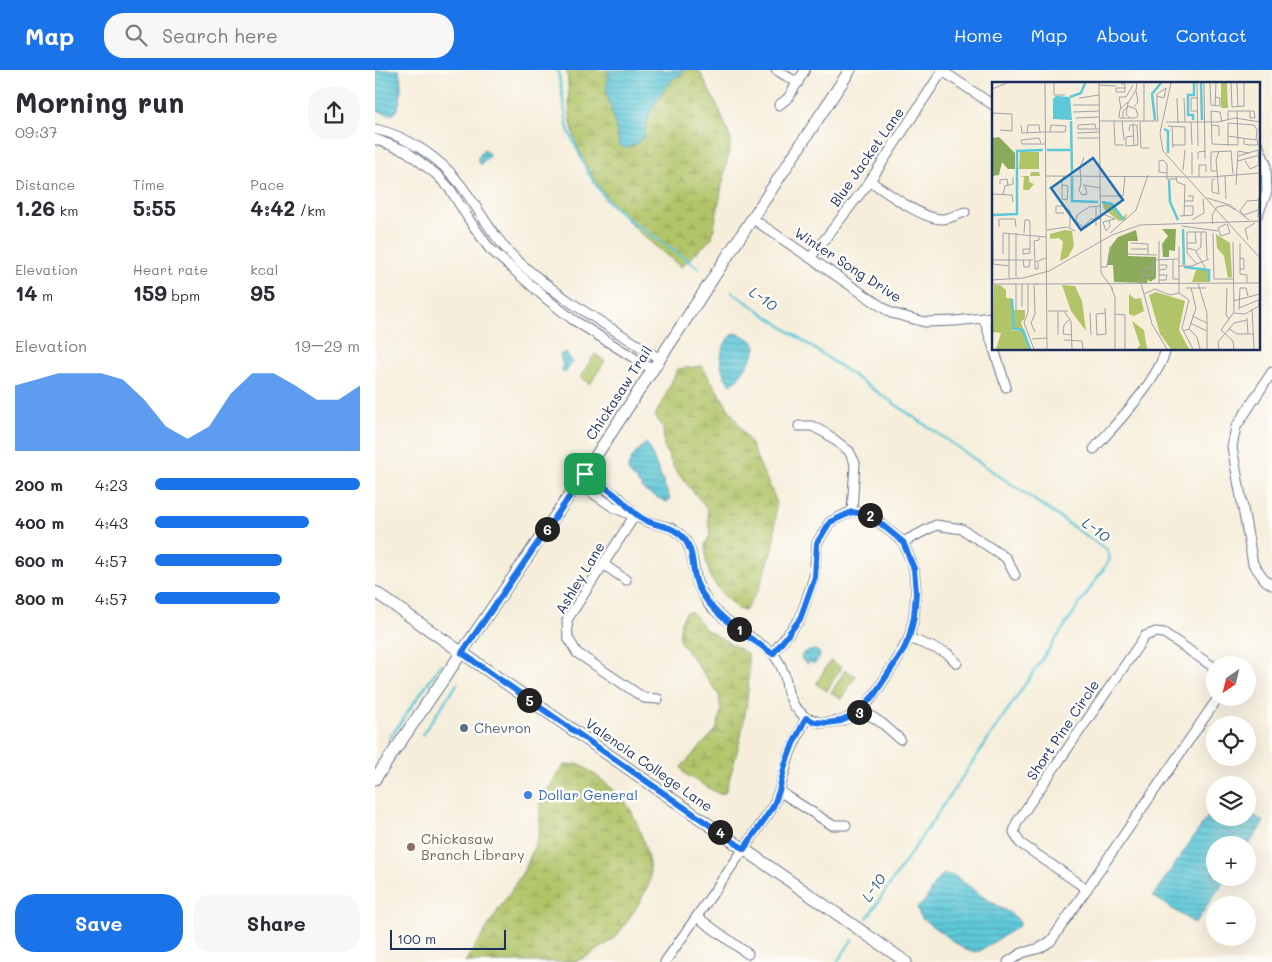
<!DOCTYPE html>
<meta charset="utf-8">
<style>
:root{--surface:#fff;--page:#f7f7f7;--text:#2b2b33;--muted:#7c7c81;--accent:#1a73e8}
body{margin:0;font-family:Mali,sans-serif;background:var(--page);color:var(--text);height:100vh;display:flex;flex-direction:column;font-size:19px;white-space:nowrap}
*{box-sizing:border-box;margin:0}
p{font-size:16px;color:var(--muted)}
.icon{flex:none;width:28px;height:28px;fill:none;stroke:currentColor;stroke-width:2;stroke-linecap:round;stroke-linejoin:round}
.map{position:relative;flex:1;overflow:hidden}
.sheet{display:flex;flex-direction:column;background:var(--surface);width:375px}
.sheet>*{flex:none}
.needle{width:32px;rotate:215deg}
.fabs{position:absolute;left:831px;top:586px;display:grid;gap:10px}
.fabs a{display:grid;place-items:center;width:50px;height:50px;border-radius:50%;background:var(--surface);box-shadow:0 5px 20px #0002;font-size:25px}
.scale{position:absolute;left:15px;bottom:12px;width:116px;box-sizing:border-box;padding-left:5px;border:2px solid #1b2f5e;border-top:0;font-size:14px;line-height:18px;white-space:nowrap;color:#1b2f5e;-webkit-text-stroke:4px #fdfcf7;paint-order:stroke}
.pin{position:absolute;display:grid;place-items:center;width:42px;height:42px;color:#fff;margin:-21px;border-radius:10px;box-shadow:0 2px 8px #0006}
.km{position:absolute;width:25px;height:25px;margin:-12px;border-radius:50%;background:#222;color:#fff;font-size:14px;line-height:25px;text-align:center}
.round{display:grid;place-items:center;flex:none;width:52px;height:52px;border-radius:20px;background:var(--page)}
.summary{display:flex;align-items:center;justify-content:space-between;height:85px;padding:0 15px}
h1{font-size:28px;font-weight:800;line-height:38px}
.figures{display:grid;grid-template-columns:repeat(3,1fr);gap:8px;height:85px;padding:5px 15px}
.figures div{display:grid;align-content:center}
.figures b{font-size:21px;font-weight:800}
.figures small{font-size:14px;font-weight:400}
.figures p{font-size:14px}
.chart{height:140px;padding:10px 15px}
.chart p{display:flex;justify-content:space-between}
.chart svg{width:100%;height:90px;margin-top:5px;fill:var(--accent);opacity:.7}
.primary-button{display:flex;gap:10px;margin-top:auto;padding:10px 15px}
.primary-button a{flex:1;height:58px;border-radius:20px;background:var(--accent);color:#fff;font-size:20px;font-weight:800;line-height:58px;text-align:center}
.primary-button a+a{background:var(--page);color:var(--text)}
ul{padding:0 15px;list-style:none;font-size:16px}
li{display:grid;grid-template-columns:80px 60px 1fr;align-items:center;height:38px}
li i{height:12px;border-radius:6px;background:var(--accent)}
header{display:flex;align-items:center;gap:30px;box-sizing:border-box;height:70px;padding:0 25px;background:var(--accent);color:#fff}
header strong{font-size:24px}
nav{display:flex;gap:28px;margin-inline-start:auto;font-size:18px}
.search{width:350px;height:45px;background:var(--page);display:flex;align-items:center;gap:12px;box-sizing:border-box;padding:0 18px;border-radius:20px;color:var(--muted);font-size:19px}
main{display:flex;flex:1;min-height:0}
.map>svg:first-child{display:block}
.wetland{fill:url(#wetland-marsh);stroke:#667a62}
.garden{fill:#b1c467;stroke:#667a62}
.water{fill:url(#water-rules);stroke:#3c7c9b}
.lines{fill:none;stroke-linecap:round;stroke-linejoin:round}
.stream{stroke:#5dc8d8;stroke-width:2.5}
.minor-casing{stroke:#68728a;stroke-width:11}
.tertiary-casing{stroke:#68728a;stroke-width:13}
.minor{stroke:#fff;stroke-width:9}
.tertiary{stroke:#fff;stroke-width:11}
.route-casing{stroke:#fff;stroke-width:10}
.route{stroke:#1a73e8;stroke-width:6}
.service-dot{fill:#5c6f8a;stroke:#fdfcf7;stroke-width:2}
.shop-dot{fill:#3f7fe0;stroke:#fdfcf7;stroke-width:2}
.education-dot{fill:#8d6e63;stroke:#fdfcf7;stroke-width:2}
.labels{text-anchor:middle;stroke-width:5;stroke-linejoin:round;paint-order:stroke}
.street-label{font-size:14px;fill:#1b2f5e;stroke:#fdfcf7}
.service-label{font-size:14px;fill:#4e5e75;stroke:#fdfcf7;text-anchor:start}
.shop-label{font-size:14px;fill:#366cbe;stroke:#fdfcf7;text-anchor:start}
.education-label{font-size:14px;fill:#785e54;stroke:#fdfcf7;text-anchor:start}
.water-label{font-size:15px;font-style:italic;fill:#2f5d83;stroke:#fdfcf7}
.inset-river{fill:none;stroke:#5dc8d8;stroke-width:2.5}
.inset-road{fill:none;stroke:#9ea2a9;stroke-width:1}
.view{fill:#1f6fb2;fill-opacity:0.15;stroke:#1f6fb2;stroke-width:2.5}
.inset-edge{fill:none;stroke:#1b2f5e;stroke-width:2.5}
</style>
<header>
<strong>Map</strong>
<div class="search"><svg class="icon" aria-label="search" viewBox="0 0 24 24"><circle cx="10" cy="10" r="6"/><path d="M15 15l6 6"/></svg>Search here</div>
<nav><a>Home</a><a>Map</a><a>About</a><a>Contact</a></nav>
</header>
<main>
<section class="sheet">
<div class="summary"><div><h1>Morning run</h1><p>09:37</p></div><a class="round"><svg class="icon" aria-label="share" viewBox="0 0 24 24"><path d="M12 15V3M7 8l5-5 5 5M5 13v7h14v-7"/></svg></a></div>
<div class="figures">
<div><p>Distance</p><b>1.26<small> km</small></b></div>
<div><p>Time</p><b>5:55</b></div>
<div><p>Pace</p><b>4:42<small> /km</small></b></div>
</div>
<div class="figures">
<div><p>Elevation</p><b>14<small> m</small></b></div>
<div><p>Heart rate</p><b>159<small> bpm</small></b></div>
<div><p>kcal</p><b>95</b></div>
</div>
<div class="chart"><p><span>Elevation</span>19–29 m</p>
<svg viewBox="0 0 160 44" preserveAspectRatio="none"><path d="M0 44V12L10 9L20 6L30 6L40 6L50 9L60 19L70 32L80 38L90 32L100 16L110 6L120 6L130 12L140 19L150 19L160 12V44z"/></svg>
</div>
<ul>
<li><b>200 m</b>4:23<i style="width:100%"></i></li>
<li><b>400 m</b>4:43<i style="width:75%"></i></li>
<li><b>600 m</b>4:57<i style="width:62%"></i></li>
<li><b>800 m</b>4:57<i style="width:61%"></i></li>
</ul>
<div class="primary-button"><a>Save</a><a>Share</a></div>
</section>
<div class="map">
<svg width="897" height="892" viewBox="0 0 897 892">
<defs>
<pattern id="wetland-marsh" width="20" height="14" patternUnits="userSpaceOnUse" patternTransform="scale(1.25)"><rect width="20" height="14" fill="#b1c467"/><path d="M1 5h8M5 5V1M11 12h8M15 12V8" fill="none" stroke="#8fa058"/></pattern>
<pattern id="water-rules" width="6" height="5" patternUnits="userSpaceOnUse" patternTransform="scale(1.25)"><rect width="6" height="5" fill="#5dc8d8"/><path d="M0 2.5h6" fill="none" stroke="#4ca3b2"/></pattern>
</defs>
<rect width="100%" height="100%" fill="#fdfcf7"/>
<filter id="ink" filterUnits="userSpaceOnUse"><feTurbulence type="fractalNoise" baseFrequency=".02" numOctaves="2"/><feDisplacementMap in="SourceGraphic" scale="10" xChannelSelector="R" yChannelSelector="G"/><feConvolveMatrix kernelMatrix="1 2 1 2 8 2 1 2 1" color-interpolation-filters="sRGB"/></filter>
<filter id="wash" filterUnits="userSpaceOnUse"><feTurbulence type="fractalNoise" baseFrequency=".0096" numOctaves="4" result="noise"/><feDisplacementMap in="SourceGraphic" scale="20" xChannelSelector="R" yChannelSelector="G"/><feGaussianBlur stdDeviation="1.12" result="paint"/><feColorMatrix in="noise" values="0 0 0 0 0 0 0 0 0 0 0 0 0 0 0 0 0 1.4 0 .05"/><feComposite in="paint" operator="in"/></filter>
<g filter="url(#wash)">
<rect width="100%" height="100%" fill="#f6eedb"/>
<!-- wetland -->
<g class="wetland">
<path d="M192,0H324L345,41L356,70L337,168L306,197C260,161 210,117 197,57C193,39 194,19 192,0Z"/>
<polygon points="327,296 375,373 401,430 399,475 384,519 370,541 362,539 350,527 336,509 331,491 330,475 335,465 332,438 300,400 289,377 288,357 280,346 303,299"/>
<path d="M311,542H317L330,559L373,584C377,631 364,678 350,723L344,724L310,704L306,697L341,660L346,642L344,625L304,570L306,552Z"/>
<path d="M205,694C220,705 244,721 254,737C263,752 277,792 275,810C274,820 247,861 239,868C228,878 213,886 200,892H90L151,797L163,767L165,754V733L185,700L190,695Z"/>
</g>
<!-- garden -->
<g class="garden">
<polygon points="220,284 230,291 215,314 205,307"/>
<polygon points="455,591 466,597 452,621 441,614"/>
<polygon points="470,600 481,606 466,629 456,623"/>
</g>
<!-- water -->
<g class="water">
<path d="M0,0H24C27,14 28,33 19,44H13L0,40Z"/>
<path d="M233,0H309L305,6L300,7C292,16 283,27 277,39C268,56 275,71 251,78L244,75L243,67L231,19L234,6Z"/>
<polygon points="108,80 111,81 115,85 106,95 102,90"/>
<path d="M361,263C366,265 379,269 381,276C382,283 362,311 356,315C342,302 342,272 361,263Z"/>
<polygon points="190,282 198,292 190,303 186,300 188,295 185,285"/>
<path d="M271,373L273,375L295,429L292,432L271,422L253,401C252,391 263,380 271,373Z"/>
<polygon points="440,580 444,582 445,585 440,594 435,592 432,594 427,590 426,587 429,582"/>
<polygon points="840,736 840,748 872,748 873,741 889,752 873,776 840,775 840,808 851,808 820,854 778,826"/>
<path d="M570,804L580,806L607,826L639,846L645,852V855L605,881L596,882L589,879L546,848L542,838C545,835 549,833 551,829C557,820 558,809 570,804Z"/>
</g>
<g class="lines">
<!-- stream -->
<g class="stream">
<polyline points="183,0 193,59 212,101 232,131 257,152 324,198"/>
<polyline points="357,222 732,480 735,489 492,848"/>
<polyline points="47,665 82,614"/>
<polyline points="14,669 66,594"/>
<polyline points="462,892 477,870"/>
</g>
</g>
</g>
<g filter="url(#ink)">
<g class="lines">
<!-- minor casing -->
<g class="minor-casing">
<g id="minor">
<polyline points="401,0 423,13"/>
<polyline points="566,0 618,35"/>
<polyline points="404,35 413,28 430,0"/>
<path d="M0,59C32,66 65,88 85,114C105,140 119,170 144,192C187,231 237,258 285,289"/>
<polyline points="0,69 31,81 62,105 75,119 95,151 114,178 173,230 197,249 278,300"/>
<polyline points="883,75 891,94 892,122 883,144"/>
<path d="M495,111C512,122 546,149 567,149C574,149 583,144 590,142"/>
<polyline points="378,149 516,243 550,252 580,251 618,247"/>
<polyline points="436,187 495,111 568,0"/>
<polyline points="609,249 618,276"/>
<polyline points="619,279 631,317"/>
<polyline points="897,302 861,357 857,377 878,494 890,510 897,515"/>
<polyline points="424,356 437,356 452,364 474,381 480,393 477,441"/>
<path d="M719,379C742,352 782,313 791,279"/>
<polyline points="209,404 244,427 258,443"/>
<polyline points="203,413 238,437 273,452 296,458 306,465 311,471 316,482 322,513 334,535 350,549 398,583 405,594 410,606 413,623 419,636 431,648 447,653 466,651 480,645 487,640 499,625 522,590 534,568 539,547 541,523 539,499 528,472 495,445 477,441 455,452 442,473 439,507 425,549 398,583"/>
<polyline points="260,445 192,550 193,568 202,583 269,628 283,629"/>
<polyline points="528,472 561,455 587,459 631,488 640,505"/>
<polyline points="228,494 251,510"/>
<polyline points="534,568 572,583 582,593"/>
<polyline points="487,640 508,654 525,669"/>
<polyline points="404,721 457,755 471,755"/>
<polyline points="712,819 645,773 639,762 642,752 770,566 781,562 789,563 840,598"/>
<polyline points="322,847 373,884"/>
<polyline points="290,892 398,737 404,721 415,683 431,648"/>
<polyline points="633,892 647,883 665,878 676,871 843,628"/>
</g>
</g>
<!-- tertiary casing -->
<g class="tertiary-casing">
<g id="tertiary">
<polyline points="0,522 531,892"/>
<polyline points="0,709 209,404 475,0"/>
</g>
</g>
<!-- minor -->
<use href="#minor" class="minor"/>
<!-- tertiary -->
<use href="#tertiary" class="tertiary"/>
</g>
</g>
<g class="lines" filter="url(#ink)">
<!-- route casing -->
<g class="route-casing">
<path id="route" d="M210,404C221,411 234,419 244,428C254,437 258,444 270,450C283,457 297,455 308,467C320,481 316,498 322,514C336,546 371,564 398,584L425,549L440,507L442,473L455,452L477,442L495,445L528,472L539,499L541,523L539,547L534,568L528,581L499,625L480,645L466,651L452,653L440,652L431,648L418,674L410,695L404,721L398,737L369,779L87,583Z"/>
</g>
<!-- route -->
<use href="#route" class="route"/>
</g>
<!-- markers -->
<circle class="service-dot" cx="89" cy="658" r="5"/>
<circle class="shop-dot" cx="153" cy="725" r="5"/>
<circle class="education-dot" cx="36" cy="777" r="5"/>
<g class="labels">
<!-- street labels -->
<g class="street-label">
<text transform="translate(492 87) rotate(-55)" y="5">Blue Jacket Lane</text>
<text transform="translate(473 195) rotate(33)" y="5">Winter Song Drive</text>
<text transform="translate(244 323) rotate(-57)" y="5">Chickasaw Trail</text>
<text transform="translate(205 508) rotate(-59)" y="5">Ashley Lane</text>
<text transform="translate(688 660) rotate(-56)" y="5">Short Pine Circle</text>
<text transform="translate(274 695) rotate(35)" y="5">Valencia College Lane</text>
</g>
<!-- service labels -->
<g class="service-label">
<text x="99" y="663">Chevron</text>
</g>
<!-- shop labels -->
<g class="shop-label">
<text x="163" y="730">Dollar General</text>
</g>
<!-- education labels -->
<g class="education-label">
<text x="46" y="774">Chickasaw<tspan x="46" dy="16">Branch Library</tspan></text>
</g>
<!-- water labels -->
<g class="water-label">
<text transform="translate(388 229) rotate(35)" y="5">L-10</text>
<text transform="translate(721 460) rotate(36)" y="5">L-10</text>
<text transform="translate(499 818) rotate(-56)" y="5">L-10</text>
</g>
</g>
<!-- overview -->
<g transform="translate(617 12)">
<rect width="268" height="268" fill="#f6eedb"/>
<path d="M229,1H235L236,26H229ZM47,70V87H27L28,70ZM164,210L193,219L187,248L197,267H179L168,252L157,213ZM20,228H33V236L29,240L31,247L20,248Z" fill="#b1c467"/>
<path d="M7,55L23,71V87H16L10,80L7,93L0,94V56ZM170,147H184L183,169L177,168V175H171L170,162L176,154ZM144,148L146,159H136V174L164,175V196L158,200L156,197L155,201L122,200L121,183H115L119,164L126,155Z" fill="#8caa5c"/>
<path d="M39,90H47L48,94H37V100L42,102L37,108H31L32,95L27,94H38ZM110,119L120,122L131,135L135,131L133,138L127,139L112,127ZM73,148L80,149L82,164L76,175L68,179L71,160L67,156L58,157V152ZM224,152L238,161L240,195L236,196L232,174L225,166ZM204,188H217L218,200H200ZM2,203H8L14,208V216H20V249H31L37,267H4L9,251L1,250ZM70,203L83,204L90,219L94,249L79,229ZM137,212L143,217L149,216L152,229L142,234L137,232ZM140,239L152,248L155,267H145L148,263Z" fill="#b1c467"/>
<path d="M64,14L78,15L80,38L61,37V17Z" fill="#5dc8d8"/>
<path class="inset-river" d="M209,1L210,38M78,15L89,11L93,1M163,38L160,12L169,1M201,38V33H196V13H202V1M79,39L80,92M172,47L176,49V71M55,68H78M80,94V119L106,120M177,98L178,120L186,138M110,120L120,122L132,138M1,133L25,132V69L51,68M191,147L192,183M192,185L217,188V199M20,217L22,247L31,248L38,267"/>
<path class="inset-road" d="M53,1L55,267M62,1V13H73M107,1L109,191L121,207M152,1V40M179,1L168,51L171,69L268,176M205,1L206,64M212,1L213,77M218,1L219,23L228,24V16L223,15M239,1L240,25L252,24V1M245,1L246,25M129,2H133V10H124V6H133M107,3L124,4M0,7L15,1M87,16L107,13M185,16L186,41M192,16L193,40M206,16H199V29H206M81,23H107M223,24L224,1M142,25L146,20L144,9M129,27L127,15H134L141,3M81,30L107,29M0,31L20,32V49L8,48M84,36L107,35M131,36V29L136,24L144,27L146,34L144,36H128L127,35L128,27L136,20M138,36L134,32L136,21L144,8L145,1M236,38V29H262L263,36H258V29M107,39H166L165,29V12L174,6L172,16L165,14M122,39L123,63H132M130,39L132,58M148,40L149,66H157M174,40H226L243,36L268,40M199,40L200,63M230,40L228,30L219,29L220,62L246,63L245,29M141,41L142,64M29,43L30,51L53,50M219,43L227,44V54M176,44L193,45V63H180M180,44L181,66M104,47L103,42L86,43V47H107M137,49L138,43H145L146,63L134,64V55L141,54M35,50L36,43H47L48,50M54,50H73L74,44L59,43L58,50M85,51L107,50M236,54L264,58L265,48L262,43M85,56H107M252,57V62L257,63H266L265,57M49,61L47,56L29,58L30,62H53M236,64V41L262,43M200,70V93M246,74L266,68L267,83L258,87L253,79M206,77V70L214,69M246,79L268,73M191,88L193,68M225,89H219V70L239,69L241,92M175,91L167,90V79L171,78L175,82V97H184M53,94L219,95L268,91M233,94L234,117M184,95L185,100L193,103L192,134M207,95V83H214V90M223,97L220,98V110L227,112L224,78L227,69M8,102V98L15,97L16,103M89,102L88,86L92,75M89,102L87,108L90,113L95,112L93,104M70,103L76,104L75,118L70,117V99L72,94M91,103L108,106M244,103L246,69L257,71M0,111L1,182L17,184M0,112L20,113L21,120M11,112L13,104L21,102V95M108,114H131L133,94M215,116L238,123L257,138M192,119H201V114H196M108,124L97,125L85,133L84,139L91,145L99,137H110M266,128L252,133L248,129L255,119L268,118M72,131H64V124H72L78,129V146M111,132L123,137L111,140L114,149L118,144L117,139M188,134L201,133V124H192M266,135L267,115M200,138L212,131L211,117M221,142L220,133L225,125L235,123L243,128M234,142L226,146L229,154L238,151L235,142M104,144V124M190,144L226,149M7,145V137H23L24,145M55,148L75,145L83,149M11,151L54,155M17,151V196M24,151V195M32,151L33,138H37L38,140V171L31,172V167H38M118,151L144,128L156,93M221,151L222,197H241M256,158L253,147L263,141M241,160L242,230L229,248L241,259L242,267M139,161L156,162V172M195,161H204L203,150M248,161V192L255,193V201M195,166L203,168L214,187M139,167H156M204,169L209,165V150M11,172V151M136,172L165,173M248,176L252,177V187H248M181,177V197H187M0,178H41M31,178L32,185H37L38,178M43,180L42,159L47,158V155M46,180V187H43V180L54,176M205,182L195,171V150H214L215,177M167,183H175L174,187L167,188M186,184H200L217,177M109,185H115L118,164M167,193H175L174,198H167M151,194L149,189L161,185M0,198L31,196L57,189L120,153L148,143L268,139M149,201L160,242L175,267M149,201L151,194L161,193V178L186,177M167,201V159M206,201L215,231V267M0,202H46M24,202V228M30,202V225M36,202V230L32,241L42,267M42,202L43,232L39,241L43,250M44,202L268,201M119,205L123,215V267M194,206H214M235,206L234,233L237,237M187,211L197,218L190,246L201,267M187,211V165M152,212L163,207L178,213L187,211M241,219L268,212M113,226L114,252L105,253L104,232L114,231M260,227L262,267M247,228L248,206H254L256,214M56,229H76M66,229V253M72,229L79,239L80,267M98,231L99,253M241,231L253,232L267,224V218L247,226M123,232L133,233V267M200,234L215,241M255,236L256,252M78,237L72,243L71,252L80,253M198,241L215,249M197,247L205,255L208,267M237,247L245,252H262M191,249L197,247L204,226L199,206M40,257L55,256M72,258L90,259L91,267M227,267L226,260L242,241L255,238"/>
<path class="view" d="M101,76L131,118L89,148L59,106Z"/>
<rect width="268" height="268" class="inset-edge"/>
</g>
</svg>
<div class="fabs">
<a><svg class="needle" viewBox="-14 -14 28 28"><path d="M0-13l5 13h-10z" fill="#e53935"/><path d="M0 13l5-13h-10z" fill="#7c7c81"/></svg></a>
<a><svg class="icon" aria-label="locate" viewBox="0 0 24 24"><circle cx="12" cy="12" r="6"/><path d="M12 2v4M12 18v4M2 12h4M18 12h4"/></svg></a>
<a><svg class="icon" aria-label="layers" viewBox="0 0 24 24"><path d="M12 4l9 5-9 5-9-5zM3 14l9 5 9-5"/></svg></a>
<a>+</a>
<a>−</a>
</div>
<div class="scale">100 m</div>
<div class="pin" style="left:210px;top:404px;background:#1e9e55"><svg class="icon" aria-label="arrive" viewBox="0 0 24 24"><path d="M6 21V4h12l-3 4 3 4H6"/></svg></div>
<b class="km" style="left:364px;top:559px">1</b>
<b class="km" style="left:495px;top:445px">2</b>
<b class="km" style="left:484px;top:642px">3</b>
<b class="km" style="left:345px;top:762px">4</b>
<b class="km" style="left:154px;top:630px">5</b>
<b class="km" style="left:172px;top:459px">6</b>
</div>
</main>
